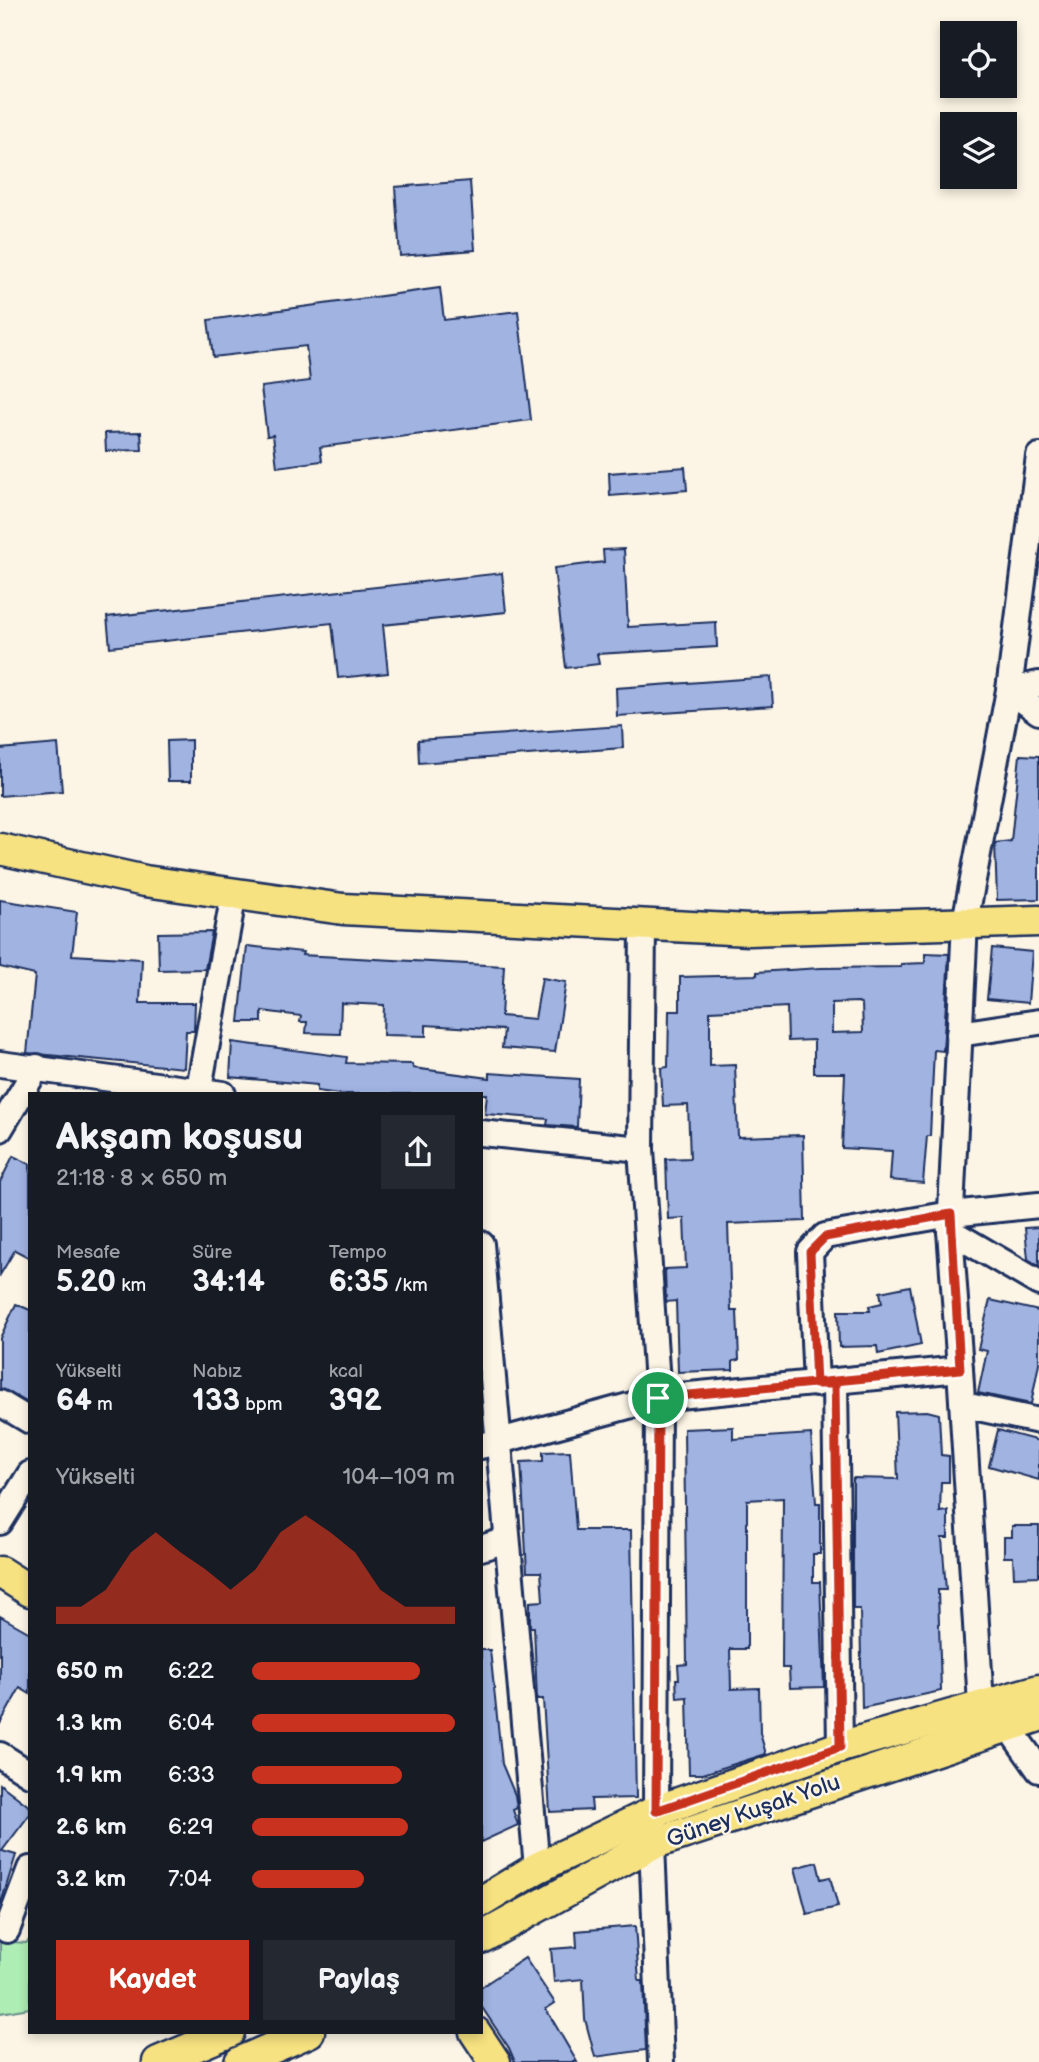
<!DOCTYPE html>
<html lang="tr">
<meta charset="utf-8">
<style>
:root{--surface:#171b24;--page:#242831;--text:#f1f3f6;--muted:#9ea1a6;--accent:#c8321e}
body{margin:0;font-family:"Balsamiq Sans",sans-serif;background:var(--page);color:var(--text);height:100vh;display:flex;flex-direction:column;font-size:26px;white-space:nowrap}
*{box-sizing:border-box;margin:0}
p{font-size:23px;color:var(--muted)}
.icon{flex:none;width:38px;height:38px;fill:none;stroke:currentColor;stroke-width:2;stroke-linecap:round;stroke-linejoin:round}
.map{position:relative;flex:1;overflow:hidden}
.sheet{position:absolute;left:28px;top:1092px;width:455px;height:942px;display:flex;flex-direction:column;background:var(--surface);border-radius:0px;box-shadow:0 4px 10px #0003}
.sheet>*{flex:none}
.buttons{position:absolute;left:940px;top:21px;display:grid;gap:14px}
.buttons a{display:grid;place-items:center;width:77px;height:77px;border-radius:0px;background:var(--surface);box-shadow:0 4px 10px #0003;font-size:35px}
.pin{position:absolute;display:grid;place-items:center;width:60px;height:60px;color:#fff;margin:-30px;border:4px solid #fff;border-radius:50%;box-shadow:0 2px 7px #0007}
.round{display:grid;place-items:center;flex:none;width:74px;height:74px;border-radius:0px;background:var(--page)}
.overview{display:flex;align-items:center;justify-content:space-between;height:119px;padding:0 28px}
h1{font-size:38px;font-weight:700;line-height:52px}
.figures{display:grid;grid-template-columns:repeat(3,1fr);gap:10px;height:119px;padding:7px 28px}
.figures div{display:grid;align-content:center}
.figures b{font-size:30px;font-weight:700}
.figures small{font-size:19px;font-weight:400}
.figures p{font-size:19px}
.chart{height:196px;padding:14px 28px}
.chart p{display:flex;justify-content:space-between}
.chart svg{width:100%;height:126px;margin-top:7px;fill:var(--accent);opacity:.7}
.primary-button{display:flex;gap:14px;margin-top:auto;padding:14px 28px}
.primary-button a{flex:1;height:80px;border-radius:0px;background:var(--accent);color:#fff;font-size:28px;font-weight:700;line-height:80px;text-align:center}
.primary-button a+a{background:var(--page);color:var(--text)}
ul{padding:0 28px;list-style:none;font-size:23px}
li{display:grid;grid-template-columns:112px 84px 1fr;align-items:center;height:52px}
li i{height:18px;border-radius:9px;background:var(--accent)}
.map>svg:first-child{display:block}
.green{fill:#aeedb4;stroke:#648e89;stroke-width:2}
.building{fill:#a1b3e1;stroke:#1b2f5e;stroke-width:2;fill-rule:evenodd}
.lines{fill:none;stroke-linecap:round;stroke-linejoin:round}
.minor-casing{stroke:#1b2f5e;stroke-width:30}
.major-casing{stroke:#1b2f5e;stroke-width:35}
.minor{stroke:#fcf5e5;stroke-width:24}
.major{stroke:#f7e281;stroke-width:30}
.route-casing{stroke:#fff;stroke-width:14}
.route{stroke:#c8321e;stroke-width:9}
.labels{text-anchor:middle;stroke-width:5;stroke-linejoin:round;paint-order:stroke}
.street-label{font-size:23px;fill:#1b2f5e;stroke:#fcf5e5}
</style>
<div class="map">
<svg width="1039" height="2062" viewBox="0 0 1039 2062">
<rect width="100%" height="100%" fill="#fcf5e5"/>
<filter id="ink" filterUnits="userSpaceOnUse"><feTurbulence type="fractalNoise" baseFrequency=".0143" numOctaves="2"/><feDisplacementMap in="SourceGraphic" scale="14" xChannelSelector="R" yChannelSelector="G"/><feConvolveMatrix kernelMatrix="1 2 1 2 8 2 1 2 1" color-interpolation-filters="sRGB"/></filter>
<g filter="url(#ink)">
<!-- green -->
<polygon class="green" points="30,1939 30,2008 0,2013 0,1941 26,1943"/>
<!-- building -->
<g class="building">
<polygon points="470,181 475,250 400,256 395,187"/>
<polygon points="440,288 444,320 518,311 531,420 320,447 322,461 277,467 273,435 267,436 261,387 310,381 306,346 213,357 208,320"/>
<polygon points="141,432 142,450 106,451 105,433"/>
<polygon points="685,467 687,490 610,496 609,473"/>
<polygon points="624,549 628,627 716,622 717,647 597,654 599,664 566,668 554,568 604,562 603,550"/>
<polygon points="502,573 506,612 383,625 388,673 338,678 332,623 110,647 107,617"/>
<polygon points="771,677 773,706 617,716 616,688"/>
<polygon points="622,726 623,748 419,763 418,740"/>
<polygon points="191,740 191,781 168,781 167,741"/>
<polygon points="58,744 62,791 0,796 0,749"/>
<polygon points="1020,755 1039,756 1039,899 997,900 995,843 1011,841"/>
<polygon points="0,900 77,912 72,955 142,959 140,1003 195,1003 194,1031 186,1031 184,1068 27,1053 35,975 0,967"/>
<polygon points="212,932 205,969 159,970 158,933"/>
<polygon points="247,946 303,952 302,955 504,966 501,1016 535,1019 542,978 566,982 555,1052 502,1048 504,1030 426,1025 426,1036 383,1035 384,1005 341,1003 340,1034 306,1033 307,1022 300,1022 301,1016 262,1011 262,1022 239,1022"/>
<polygon points="992,948 1032,952 1028,1003 987,999"/>
<path d="M925,953L949,954L943,1051L934,1050L930,1136H927L923,1183L890,1180L892,1151L842,1148L845,1073H814V1040L788,1041L787,1007L710,1011V1066L735,1065L738,1137L803,1135L805,1221L728,1224L731,1311H737L739,1360L733,1361V1370L678,1372L676,1301L666,1302L665,1269L686,1268L684,1218L668,1219L666,1159L690,1158L688,1105L663,1106L661,1068L668,1067L669,1011H680V977L757,975V972L821,968L901,967V964L925,963ZM858,1002L862,1004L863,1032L832,1033V1003Z"/>
<polygon points="232,1042 347,1057 346,1063 412,1064 413,1068 490,1078 490,1073 579,1079 577,1127 547,1125 548,1119 485,1114 487,1094 339,1094 317,1091 317,1085 230,1077"/>
<polygon points="13,1156 30,1164 30,1258 15,1250 0,1275 0,1182"/>
<polygon points="1039,1227 1039,1266 1028,1259 1025,1228"/>
<polygon points="910,1286 921,1345 878,1354 877,1346 839,1347 838,1311 870,1311 869,1306 882,1303 880,1292"/>
<polygon points="990,1300 1039,1311 1039,1363 1031,1404 978,1393 987,1351 978,1349"/>
<polygon points="16,1304 30,1310 30,1404 0,1388 0,1338"/>
<polygon points="927,1411 939,1414 941,1455 949,1456 949,1482 941,1482 940,1512 948,1511 948,1538 942,1538 946,1590 938,1590 941,1691 862,1708 860,1609 853,1609 853,1478 898,1479 895,1412"/>
<polygon points="733,1427 733,1439 811,1434 816,1503 820,1503 820,1554 813,1554 813,1582 820,1582 824,1687 790,1688 789,1668 782,1668 783,1498 747,1500 747,1649 730,1649 731,1689 759,1688 760,1733 766,1754 703,1774 689,1774 687,1697 677,1698 676,1679 679,1679 678,1665 687,1664 684,1429"/>
<polygon points="998,1430 1039,1441 1039,1480 989,1466"/>
<polygon points="570,1451 576,1530 631,1530 636,1798 591,1799 592,1810 550,1812 543,1699 537,1699 534,1627 530,1627 530,1602 543,1601 541,1572 527,1572 521,1462 543,1461 543,1452"/>
<polygon points="1012,1526 1039,1526 1039,1576 1014,1577 1013,1557 1004,1557 1004,1537 1012,1537"/>
<polygon points="0,1616 30,1633 30,1694 20,1688 0,1724"/>
<polygon points="481,1650 490,1650 502,1764 515,1795 517,1808 513,1810 518,1825 481,1842"/>
<polygon points="0,1784 30,1807 30,1814 2,1851 16,1855 0,1906"/>
<polygon points="817,1862 821,1879 830,1877 838,1907 807,1914 795,1868"/>
<polygon points="635,1926 639,1981 643,1981 646,2050 595,2057 585,2019 583,1979 554,1982 551,1949 577,1947 576,1931"/>
<polygon points="525,1958 555,2003 546,2009 577,2062 515,2062 509,2048 481,2006 481,1987"/>
</g>
<g class="lines">
<!-- minor casing -->
<g class="minor-casing">
<g id="minor">
<polyline points="1039,684 1009,690 1039,712"/>
<polyline points="959,1034 1039,1022"/>
<polyline points="0,1064 223,1094"/>
<polyline points="198,1094 234,893"/>
<polyline points="0,1129 37,1067"/>
<polyline points="481,1133 641,1149 658,1398 656,1811 652,1844 661,2062"/>
<polyline points="641,1149 643,924"/>
<polyline points="950,1231 1039,1283"/>
<polyline points="481,1244 537,1868"/>
<polyline points="960,1369 950,1231 965,922 1009,690 1039,456"/>
<polyline points="816,1384 810,1252 825,1236 951,1214 1039,1205"/>
<polyline points="835,1384 840,1747"/>
<polyline points="0,1403 30,1421"/>
<polyline points="964,1405 1039,1421"/>
<polyline points="481,1446 658,1398 960,1369 981,1704 1007,1725 1039,1770"/>
<polyline points="0,1522 30,1474"/>
<polyline points="481,1548 507,1540"/>
<polyline points="0,1755 30,1774"/>
<polyline points="7,1930 30,1869"/>
</g>
</g>
<!-- major casing -->
<g class="major-casing">
<g id="major">
<polyline points="0,849 145,881 343,909 749,930 1039,921"/>
<polyline points="0,1572 30,1591"/>
<polyline points="481,1902 537,1868 656,1811 840,1747 1039,1690"/>
<polyline points="481,1938 652,1844 1039,1716"/>
<polyline points="475,2032 495,2062"/>
<polyline points="158,2062 229,2032"/>
<polyline points="240,2062 309,2032"/>
</g>
</g>
<!-- minor -->
<use href="#minor" class="minor"/>
<!-- major -->
<use href="#major" class="major"/>
</g>
</g>
<g class="lines" filter="url(#ink)">
<!-- route casing -->
<g class="route-casing">
<polyline id="route" points="658,1398 656,1811 840,1747 835,1384 816,1384 810,1252 825,1237 951,1214 960,1369 658,1398"/>
</g>
<!-- route -->
<use href="#route" class="route"/>
</g>
<g class="labels">
<!-- street labels -->
<g class="street-label">
<text transform="translate(753 1810) rotate(-19)" y="8">Güney Kuşak Yolu</text>
</g>
</g>
</svg>
<div class="buttons">
<a><svg class="icon" aria-label="locate" viewBox="0 0 24 24"><circle cx="12" cy="12" r="6"/><path d="M12 2v4M12 18v4M2 12h4M18 12h4"/></svg></a>
<a><svg class="icon" aria-label="layers" viewBox="0 0 24 24"><path d="M12 4l9 5-9 5-9-5zM3 14l9 5 9-5"/></svg></a>
</div>
<div class="pin" style="left:658px;top:1398px;background:#1e9e55"><svg class="icon" aria-label="arrive" viewBox="0 0 24 24"><path d="M6 21V4h12l-3 4 3 4H6"/></svg></div>
<section class="sheet">
<div class="overview"><div><h1>Akşam koşusu</h1><p>21:18 · 8 × 650 m</p></div><a class="round"><svg class="icon" aria-label="share" viewBox="0 0 24 24"><path d="M12 15V3M7 8l5-5 5 5M5 13v7h14v-7"/></svg></a></div>
<div class="figures">
<div><p>Mesafe</p><b>5.20<small> km</small></b></div>
<div><p>Süre</p><b>34:14</b></div>
<div><p>Tempo</p><b>6:35<small> /km</small></b></div>
</div>
<div class="figures">
<div><p>Yükselti</p><b>64<small> m</small></b></div>
<div><p>Nabız</p><b>133<small> bpm</small></b></div>
<div><p>kcal</p><b>392</b></div>
</div>
<div class="chart"><p><span>Yükselti</span>104–109 m</p>
<svg viewBox="0 0 160 44" preserveAspectRatio="none"><path d="M0 44V38L10 38L20 32L30 19L40 12L50 19L60 25L70 32L80 25L90 12L100 6L110 12L120 19L130 32L140 38L150 38L160 38V44z"/></svg>
</div>
<ul>
<li><b>650 m</b>6:22<i style="width:83%"></i></li>
<li><b>1.3 km</b>6:04<i style="width:100%"></i></li>
<li><b>1.9 km</b>6:33<i style="width:74%"></i></li>
<li><b>2.6 km</b>6:29<i style="width:77%"></i></li>
<li><b>3.2 km</b>7:04<i style="width:55%"></i></li>
</ul>
<div class="primary-button"><a>Kaydet</a><a>Paylaş</a></div>
</section>
</div>
